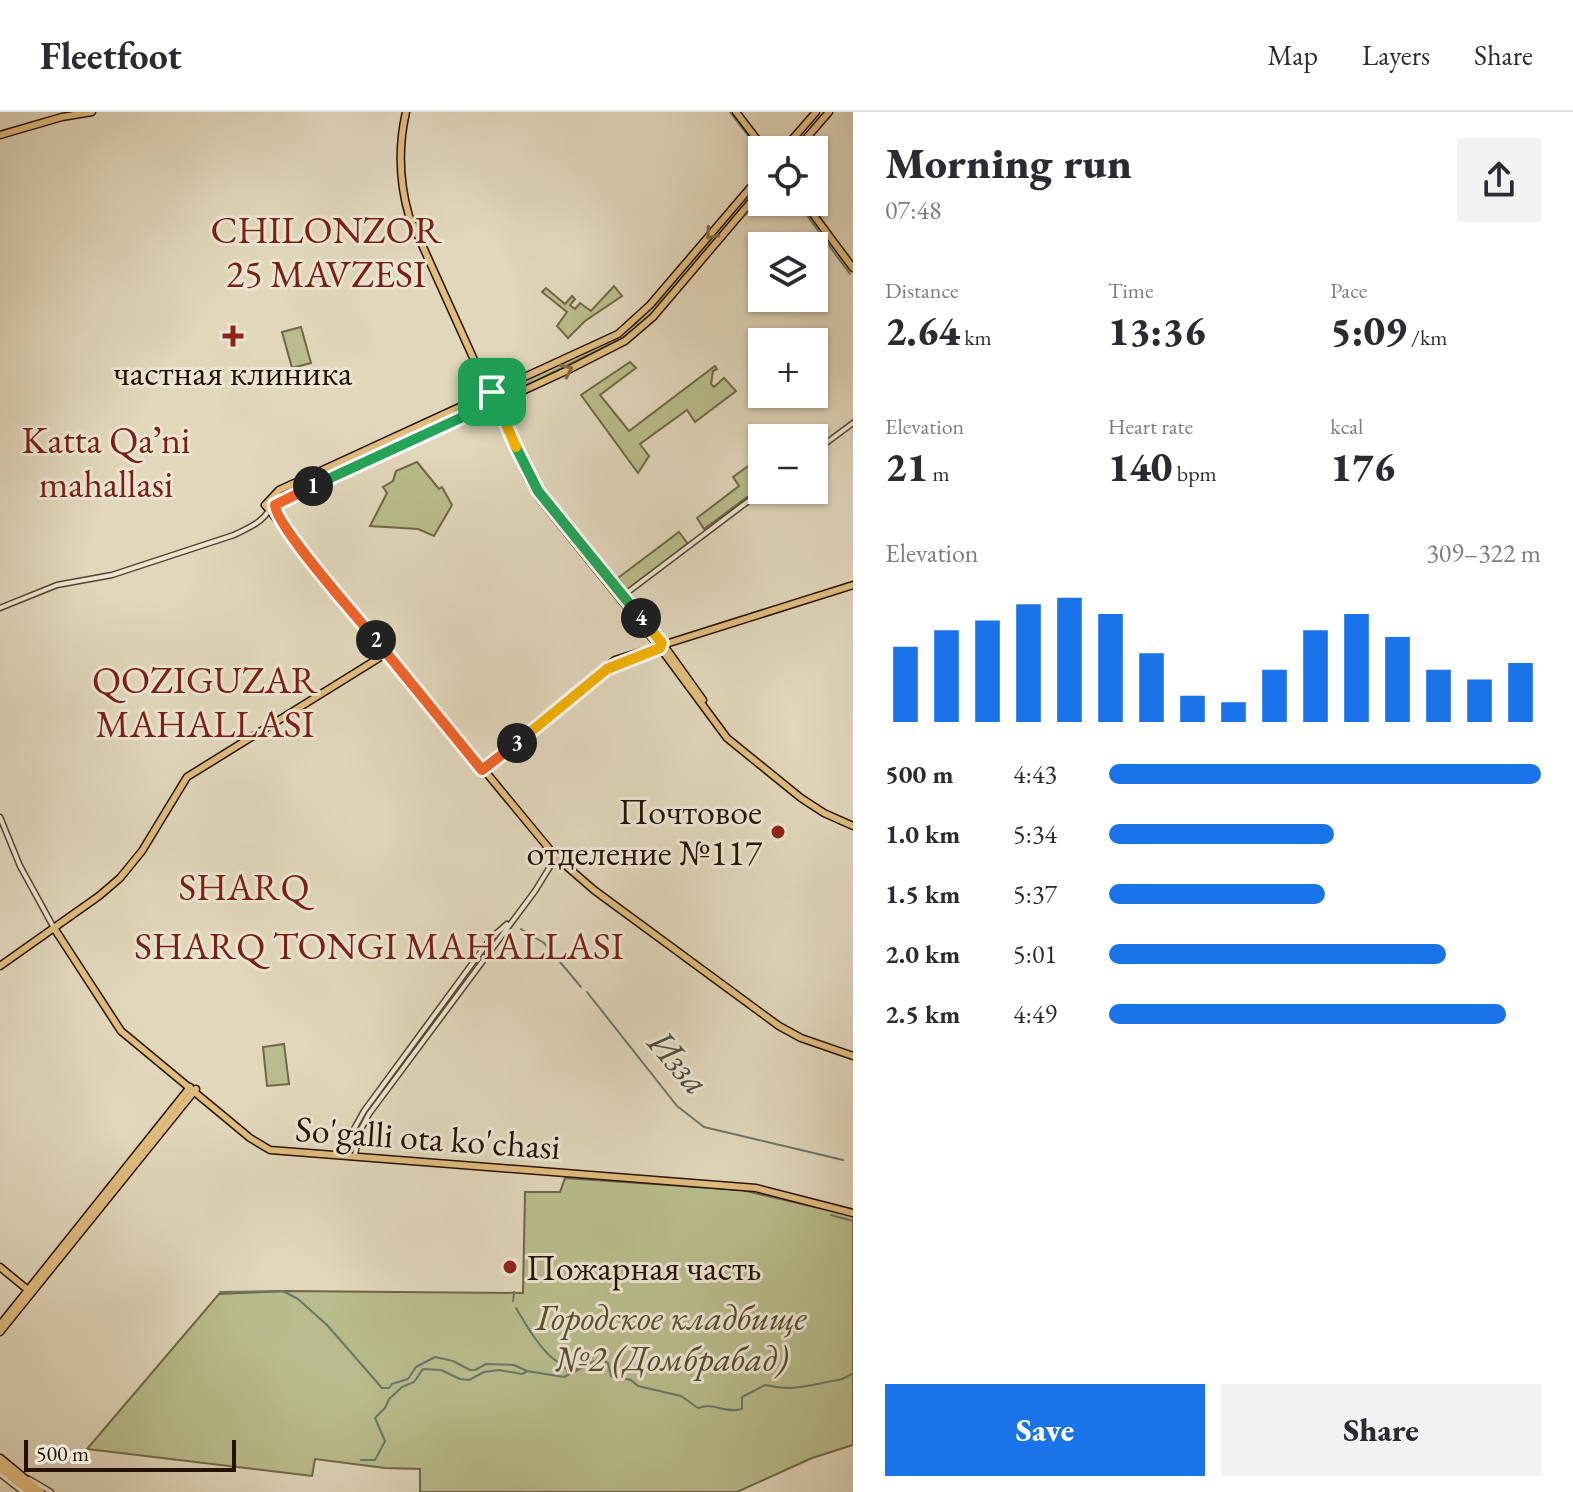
<!DOCTYPE html>
<meta charset="utf-8">
<style>
:root{--surface:#fff;--page:#f2f2f3;--text:#2b2b33;--muted:#7c7c81;--line:#e1e1e2;--accent:#1a73e8}
body{margin:0;font-family:"EB Garamond",serif;background:var(--page);color:var(--text);height:100vh;display:flex;flex-direction:column;font-size:30px;white-space:nowrap}
*{box-sizing:border-box;margin:0}
p{font-size:26px;color:var(--muted)}
.icon{flex:none;width:44px;height:44px;fill:none;stroke:currentColor;stroke-width:2;stroke-linecap:round;stroke-linejoin:round}
.map{position:relative;flex:1;overflow:hidden}
.panel{display:flex;flex-direction:column;background:var(--surface);width:720px}
.panel>*{flex:none}
.controls{position:absolute;left:748px;top:24px;display:grid;gap:16px}
.controls a{display:grid;place-items:center;width:80px;height:80px;border-radius:0px;background:var(--surface);box-shadow:0 2px 6px #0004;font-size:40px}
.scale{position:absolute;left:24px;bottom:20px;width:212px;box-sizing:border-box;padding-left:8px;border:4px solid #251200;border-top:0;font-size:22px;line-height:28px;white-space:nowrap;color:#251200;-webkit-text-stroke:6px #ece5d3;paint-order:stroke}
.pin{position:absolute;display:grid;place-items:center;width:68px;height:68px;color:#fff;margin:-34px;border-radius:16px;box-shadow:0 4px 12px #0006}
.km{position:absolute;width:40px;height:40px;margin:-20px;border-radius:50%;background:#222;color:#fff;font-size:22px;line-height:40px;text-align:center}
.round{display:grid;place-items:center;flex:none;width:84px;height:84px;border-radius:0px;background:var(--page)}
.summary{display:flex;align-items:center;justify-content:space-between;height:136px;padding:0 32px}
h1{font-size:44px;font-weight:800;line-height:60px}
.figures{display:grid;grid-template-columns:repeat(3,1fr);gap:12px;height:136px;padding:8px 32px}
.figures div{display:grid;align-content:center}
.figures b{font-size:40px;font-weight:800}
.figures small{font-size:22px;font-weight:400}
.figures p{font-size:22px}
.chart{height:224px;padding:16px 32px}
.chart p{display:flex;justify-content:space-between}
.chart svg{width:100%;height:144px;margin-top:8px;stroke:var(--accent);stroke-width:6}
.action{display:flex;gap:16px;margin-top:auto;padding:16px 32px}
.action a{flex:1;height:92px;border-radius:0px;background:var(--accent);color:#fff;font-size:32px;font-weight:800;line-height:92px;text-align:center}
.action a+a{background:var(--page);color:var(--text)}
ul{padding:0 32px;list-style:none;font-size:26px}
li{display:grid;grid-template-columns:128px 96px 1fr;align-items:center;height:60px}
li i{height:20px;border-radius:10px;background:var(--accent)}
header{display:flex;align-items:center;gap:48px;box-sizing:border-box;height:112px;padding:0 40px;background:var(--surface);border-bottom:2px solid var(--line)}
header strong{font-size:38px}
nav{display:flex;gap:44px;margin-inline-start:auto;font-size:28px}
main{display:flex;flex:1;min-height:0}
.map>svg:first-child{display:block}
.green{fill:#b9bc8c;stroke:#6f6746;stroke-width:2}
.lines{fill:none;stroke-linecap:round;stroke-linejoin:round}
.stream{stroke:#687769;stroke-width:2}
.minor-casing{stroke:#54432f;stroke-width:7}
.major-casing{stroke:#251200;stroke-width:9}
.highway-casing{stroke:#251200;stroke-width:11}
.minor{stroke:#ece5d3;stroke-width:4}
.major{stroke:#e0bc7e;stroke-width:6}
.highway{stroke:#e0bc7e;stroke-width:8}
.oneway{stroke:#82673f}
.split-1-casing{stroke:#fff;stroke-width:16}
.split-2-casing{stroke:#fff;stroke-width:16}
.split-3-casing{stroke:#fff;stroke-width:16}
.split-4-casing{stroke:#fff;stroke-width:16}
.split-5-casing{stroke:#fff;stroke-width:16}
.split-6-casing{stroke:#fff;stroke-width:16}
.split-1{stroke:#22a559;stroke-width:10}
.split-2{stroke:#f0652b;stroke-width:10}
.split-3{stroke:#f0652b;stroke-width:10}
.split-4{stroke:#f5b400;stroke-width:10}
.split-5{stroke:#22a559;stroke-width:10}
.split-6{stroke:#f5b400;stroke-width:10}
.poi-dot{fill:#8f2418;stroke:#ece5d3;stroke-width:3}
.labels{text-anchor:middle;stroke-width:6;stroke-linejoin:round;paint-order:stroke}
.poi-label{font-size:36px;fill:#251200;stroke:#ece5d3}
.street-label{font-size:36px;fill:#251200;stroke:#ece5d3}
.park-label{font-size:36px;font-style:italic;fill:#594e31;stroke:#ece5d3}
.neighbourhood-label{font-size:38px;fill:#7a1f14;stroke:#ece5d3}
.water-label{font-size:38px;font-style:italic;fill:#4c4d3d;stroke:#ece5d3}
</style>
<header>
<strong>Fleetfoot</strong>
<nav><a>Map</a><a>Layers</a><a>Share</a></nav>
</header>
<main>
<div class="map">
<svg width="853" height="1380" viewBox="0 0 853 1380">
<rect width="100%" height="100%" fill="#e1d7bb"/>
<filter id="stains"><feTurbulence type="fractalNoise" baseFrequency=".0025" numOctaves="4"/><feColorMatrix values="0 0 0 0 .2 0 0 0 0 .09 0 0 0 0 .02 0 0 0 .5 -.17"/></filter>
<radialGradient id="worn" r=".72"><stop offset=".6" stop-color="#630" stop-opacity="0"/><stop offset="1" stop-color="#630" stop-opacity=".3"/></radialGradient>
<!-- green -->
<g class="green">
<polygon points="762,66 762,74 654,201 625,225 503,285 501,279 609,229 635,212"/>
<polygon points="614,174 622,184 585,209 568,226 557,214 567,200 542,180 546,176 565,192 572,184 575,187 570,193 575,197 580,191 591,199"/>
<polygon points="301,215 311,251 292,256 282,220"/>
<polygon points="630,250 636,256 600,283 629,319 715,254 717,257 713,259 711,272 714,275 724,266 736,279 695,310 687,298 640,332 649,344 638,361 581,283"/>
<polygon points="477,289 480,295 283,385 280,379"/>
<polygon points="762,344 762,374 704,417 697,406 739,374 733,365"/>
<polygon points="417,350 439,377 442,375 452,393 434,424 418,417 370,414 387,381 383,375 393,369 396,359"/>
<polygon points="679,420 688,432 627,478 618,466"/>
<polygon points="284,932 289,972 267,974 263,935"/>
<polygon points="565,1066 742,1078 853,1104 853,1333 812,1346 737,1380 420,1380 420,1357 385,1356 315,1347 312,1364 87,1337 219,1182 286,1179 523,1181 525,1080 560,1080"/>
</g>
<g class="lines">
<!-- stream -->
<g class="stream">
<polyline points="730,0 756,34"/>
<polyline points="797,90 850,162"/>
<polyline points="521,817 544,831 581,875"/>
<polyline points="587,880 677,994 704,1015 843,1048"/>
<polyline points="831,1103 853,1109"/>
<polyline points="220,1180 283,1179 298,1187 327,1213 382,1276 389,1276 392,1272 408,1267 416,1255 435,1245 453,1249 470,1258 475,1258 486,1252 514,1253 527,1259 564,1265 599,1247"/>
<polyline points="513,1189 514,1180"/>
<path d="M516,1196C526,1213 536,1230 549,1243C556,1250 563,1252 569,1260L584,1254"/>
<path d="M600,1247L608,1251L611,1264L631,1268L638,1274L681,1284L698,1296C714,1290 725,1302 742,1297V1285L765,1273C790,1278 798,1276 823,1271C834,1268 843,1269 853,1261"/>
<polyline points="361,1348 375,1348 385,1329 375,1306 385,1296 389,1287 402,1275 414,1270 423,1257 441,1258 460,1267 469,1268 484,1260 499,1258 522,1262 526,1260"/>
</g>
<!-- minor casing -->
<g class="minor-casing">
<g id="minor">
<polyline points="814,340 853,311"/>
<polyline points="620,486 763,378"/>
<path d="M0,496L57,473L112,463L234,423C246,417 262,411 269,398"/>
<polyline points="0,705 20,754 54,816"/>
<polyline points="347,1042 354,1017 364,999 491,826 507,812"/>
<polyline points="355,1043 359,1021 369,1002 535,779 556,745"/>
<polyline points="0,1362 23,1380"/>
<polyline points="29,1367 51,1380"/>
</g>
</g>
<!-- major casing -->
<g class="major-casing">
<g id="major">
<path d="M406,0C398,35 399,69 409,104L527,365L539,386L664,541L727,626L801,686L824,701L853,714"/>
<polyline points="736,0 765,38"/>
<polyline points="0,23 62,5 92,0"/>
<polyline points="783,38 816,0"/>
<polyline points="796,38 829,0"/>
<polyline points="762,62 650,193 618,222 279,378 265,393 556,745 594,778 779,914 801,926 853,944"/>
<polyline points="804,90 853,156"/>
<polyline points="275,393 566,259 625,229 653,205 762,77"/>
<polyline points="668,539 703,588"/>
<polyline points="560,596 579,580"/>
<polyline points="480,656 615,548 853,473"/>
<polyline points="54,816 121,919 250,1026 270,1038 756,1076 853,1101"/>
<polyline points="0,854 99,784 120,766 142,739 187,665 387,541"/>
<polyline points="0,1155 28,1178"/>
<polyline points="0,1213 190,975"/>
<polyline points="0,1220 196,977"/>
</g>
</g>
<!-- highway casing -->
<g class="highway-casing">
<g id="highway">
<polyline points="0,1347 40,1380"/>
<polyline points="0,1356 31,1380"/>
</g>
</g>
<!-- minor -->
<use href="#minor" class="minor"/>
<!-- major -->
<use href="#major" class="major"/>
<!-- highway -->
<use href="#highway" class="highway"/>
</g>
<!-- one-way arrows -->
<defs><path id="oneway-chevron" d="M-2-3.5L2.5 0L-2 3.5" fill="none" stroke-width="1.6" stroke-linecap="round" stroke-linejoin="round" transform="scale(2)"/></defs>
<g class="oneway">
<use href="#oneway-chevron" transform="translate(711 122) rotate(131)"/>
<use href="#oneway-chevron" transform="translate(567 258) rotate(-25)"/>
</g>
<g class="lines">
<!-- split-1 casing -->
<g class="split-1-casing">
<polyline id="split-1" points="313,374 493,291 488,281 492,280"/>
</g>
<!-- split-2 casing -->
<g class="split-2-casing">
<path id="split-2" d="M313,374L275,393C275,413 358,506 376,528"/>
</g>
<!-- split-3 casing -->
<g class="split-3-casing">
<polyline id="split-3" points="376,528 482,658 517,631"/>
</g>
<!-- split-4 casing -->
<g class="split-4-casing">
<polyline id="split-4" points="517,631 607,557 660,536 662,531 641,506"/>
</g>
<!-- split-5 casing -->
<g class="split-5-casing">
<polyline id="split-5" points="516,335 538,379 641,506"/>
</g>
<!-- split-6 casing -->
<g class="split-6-casing">
<polyline id="split-6" points="492,280 516,335"/>
</g>
<!-- split-1 -->
<use href="#split-1" class="split-1"/>
<!-- split-2 -->
<use href="#split-2" class="split-2"/>
<!-- split-3 -->
<use href="#split-3" class="split-3"/>
<!-- split-4 -->
<use href="#split-4" class="split-4"/>
<!-- split-5 -->
<use href="#split-5" class="split-5"/>
<!-- split-6 -->
<use href="#split-6" class="split-6"/>
</g>
<!-- markers -->
<g class="poi-dot">
<path d="M229 212h8v8h8v8h-8v8h-8v-8h-8v-8h8z"/>
<circle cx="778" cy="720" r="8"/>
<circle cx="510" cy="1155" r="8"/>
</g>
<g class="labels">
<!-- poi labels -->
<g class="poi-label">
<text x="233" y="273">частная клиника</text>
<text x="762" y="712" text-anchor="end">Почтовое<tspan x="762" dy="41">отделение №117</tspan></text>
<text x="526" y="1168" text-anchor="start">Пожарная часть</text>
</g>
<!-- street labels -->
<g class="street-label">
<text transform="translate(428 1025) rotate(4)" y="13">So'galli ota ko'chasi</text>
</g>
<!-- park labels -->
<g class="park-label">
<text x="671" y="1218">Городское кладбище<tspan x="671" dy="41">№2 (Домбрабад)</tspan></text>
</g>
<!-- neighbourhood labels -->
<g class="neighbourhood-label">
<text x="326" y="131">CHILONZOR<tspan x="326" dy="44">25 MAVZESI</tspan></text>
<text x="106" y="341">Katta Qaʼni<tspan x="106" dy="44">mahallasi</tspan></text>
<text x="205" y="581">QOZIGUZAR<tspan x="205" dy="44">MAHALLASI</tspan></text>
<text x="244" y="788">SHARQ</text>
<text x="379" y="847">SHARQ TONGI MAHALLASI</text>
</g>
<!-- water labels -->
<g class="water-label">
<text transform="translate(679 950) rotate(49)" y="13">Изза</text>
</g>
</g>
<rect width="100%" height="100%" filter="url(#stains)"/>
<rect width="100%" height="100%" fill="url(#worn)"/>
</svg>
<div class="controls">
<a><svg class="icon" aria-label="locate" viewBox="0 0 24 24"><circle cx="12" cy="12" r="6"/><path d="M12 2v4M12 18v4M2 12h4M18 12h4"/></svg></a>
<a><svg class="icon" aria-label="layers" viewBox="0 0 24 24"><path d="M12 4l9 5-9 5-9-5zM3 14l9 5 9-5"/></svg></a>
<a>+</a>
<a>−</a>
</div>
<div class="scale">500 m</div>
<div class="pin" style="left:492px;top:280px;background:#1e9e55"><svg class="icon" aria-label="arrive" viewBox="0 0 24 24"><path d="M6 21V4h12l-3 4 3 4H6"/></svg></div>
<b class="km" style="left:313px;top:374px">1</b>
<b class="km" style="left:376px;top:528px">2</b>
<b class="km" style="left:517px;top:631px">3</b>
<b class="km" style="left:641px;top:506px">4</b>
</div>
<section class="panel">
<div class="summary"><div><h1>Morning run</h1><p>07:48</p></div><a class="round"><svg class="icon" aria-label="share" viewBox="0 0 24 24"><path d="M12 15V3M7 8l5-5 5 5M5 13v7h14v-7"/></svg></a></div>
<div class="figures">
<div><p>Distance</p><b>2.64<small> km</small></b></div>
<div><p>Time</p><b>13:36</b></div>
<div><p>Pace</p><b>5:09<small> /km</small></b></div>
</div>
<div class="figures">
<div><p>Elevation</p><b>21<small> m</small></b></div>
<div><p>Heart rate</p><b>140<small> bpm</small></b></div>
<div><p>kcal</p><b>176</b></div>
</div>
<div class="chart"><p><span>Elevation</span>309–322 m</p>
<svg viewBox="0 0 160 44" preserveAspectRatio="none"><path d="M5 44V21M15 44V16M25 44V13M35 44V8M45 44V6M55 44V11M65 44V23M75 44V36M85 44V38M95 44V28M105 44V16M115 44V11M125 44V18M135 44V28M145 44V31M155 44V26"/></svg>
</div>
<ul>
<li><b>500 m</b>4:43<i style="width:100%"></i></li>
<li><b>1.0 km</b>5:34<i style="width:52%"></i></li>
<li><b>1.5 km</b>5:37<i style="width:50%"></i></li>
<li><b>2.0 km</b>5:01<i style="width:78%"></i></li>
<li><b>2.5 km</b>4:49<i style="width:92%"></i></li>
</ul>
<div class="action"><a>Save</a><a>Share</a></div>
</section>
</main>
